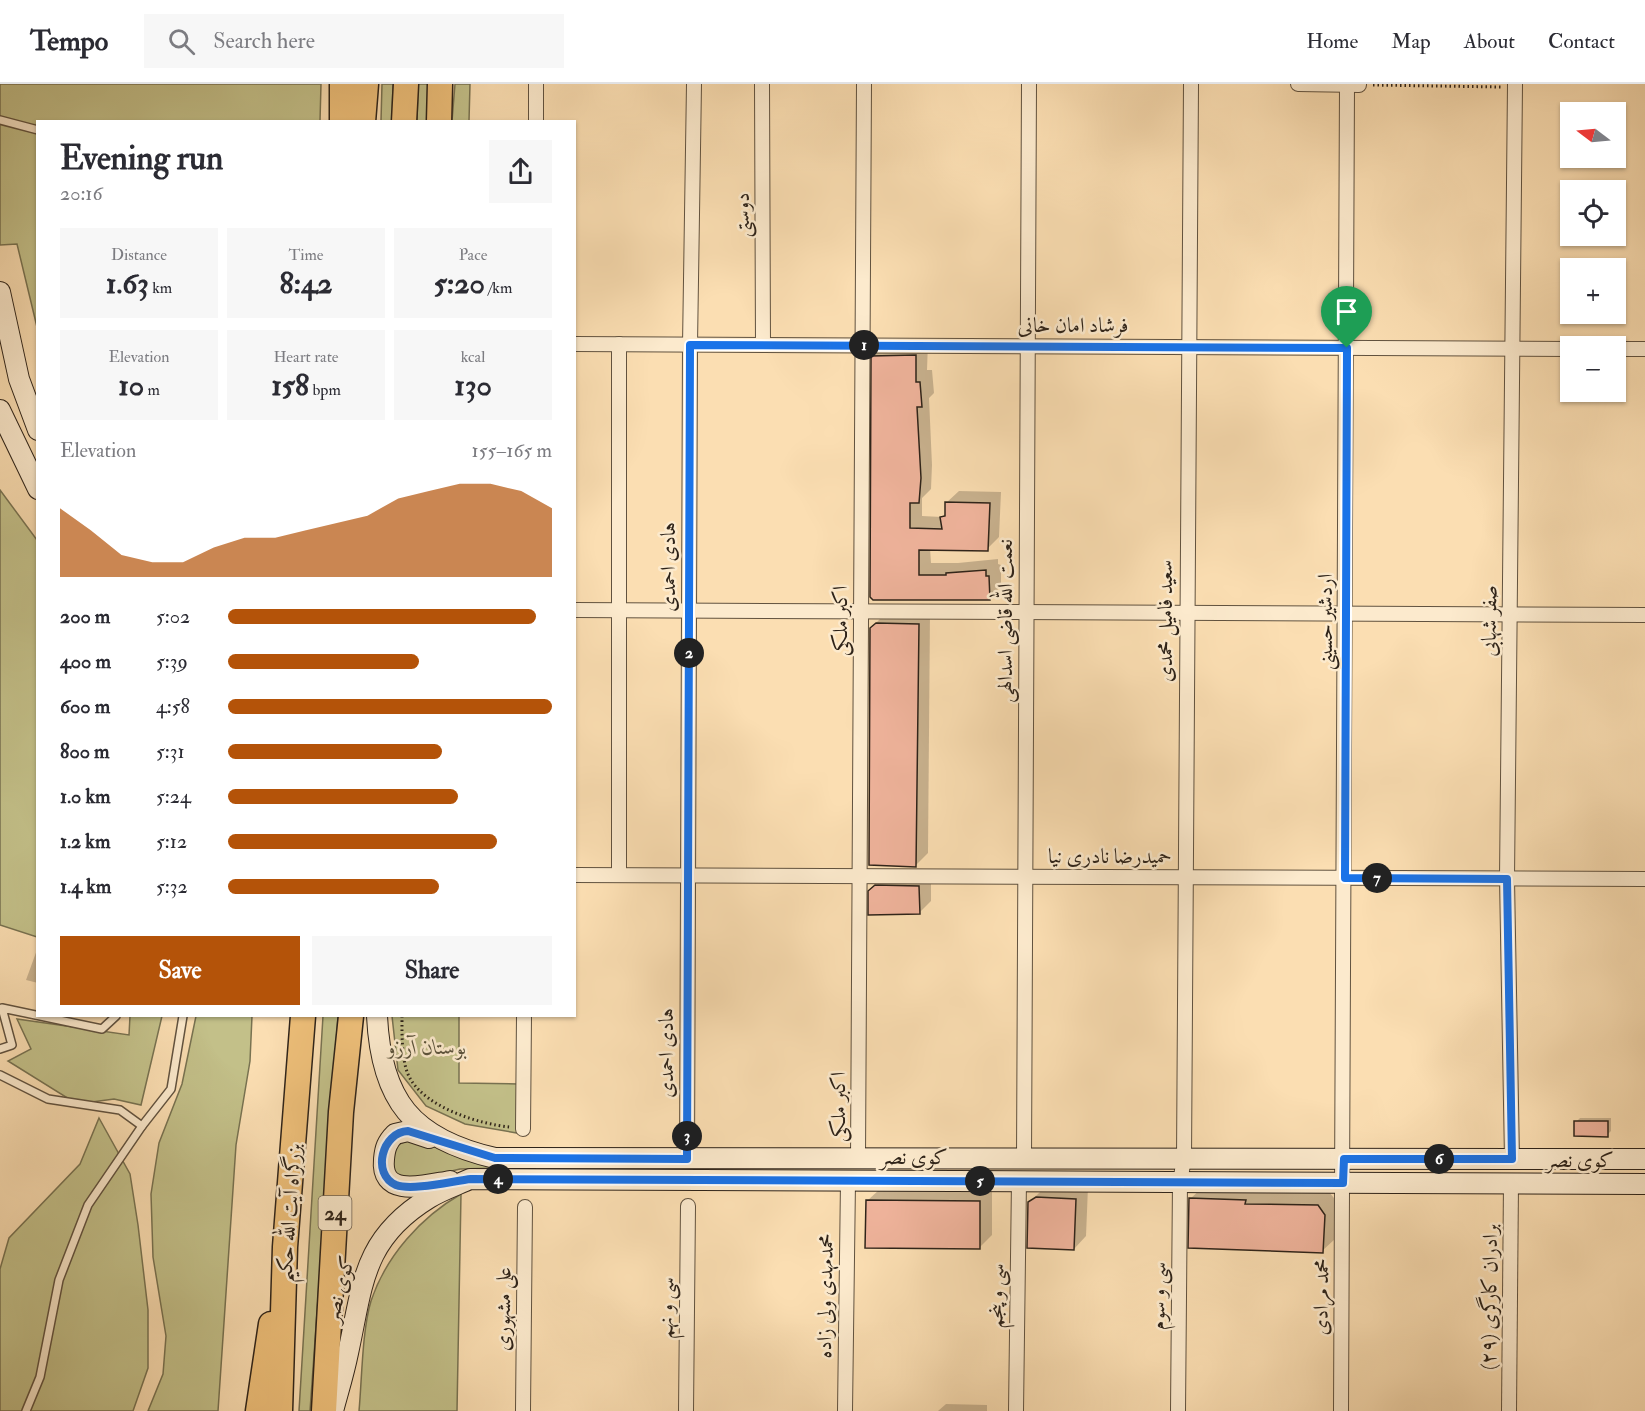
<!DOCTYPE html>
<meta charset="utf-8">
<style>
:root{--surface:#fff;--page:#f7f7f7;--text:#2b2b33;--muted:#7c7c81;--line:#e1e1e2;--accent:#b45309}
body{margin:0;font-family:"IM FELL Double Pica",Amiri,serif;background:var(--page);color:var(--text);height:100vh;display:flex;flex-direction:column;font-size:22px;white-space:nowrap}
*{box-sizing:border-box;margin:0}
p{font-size:20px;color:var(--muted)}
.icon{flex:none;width:33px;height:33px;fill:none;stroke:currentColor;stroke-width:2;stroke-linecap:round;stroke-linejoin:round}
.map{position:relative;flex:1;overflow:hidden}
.panel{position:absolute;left:36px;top:36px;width:540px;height:897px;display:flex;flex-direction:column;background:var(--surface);border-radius:0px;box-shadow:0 2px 4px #0004}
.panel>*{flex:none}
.needle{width:39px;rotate:286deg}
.buttons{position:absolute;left:1560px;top:18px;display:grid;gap:12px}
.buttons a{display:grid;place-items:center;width:66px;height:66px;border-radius:0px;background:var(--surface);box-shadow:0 2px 4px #0004;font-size:30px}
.pin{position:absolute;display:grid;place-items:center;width:51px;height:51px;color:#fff;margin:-62px -26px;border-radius:50% 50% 50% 0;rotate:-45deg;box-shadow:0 0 6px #0007}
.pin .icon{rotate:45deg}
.km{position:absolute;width:30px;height:30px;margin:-15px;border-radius:50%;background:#222;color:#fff;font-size:16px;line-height:30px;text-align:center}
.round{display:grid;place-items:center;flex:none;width:63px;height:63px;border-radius:0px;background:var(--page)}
.summary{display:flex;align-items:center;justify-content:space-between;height:102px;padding:0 24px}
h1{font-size:33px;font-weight:700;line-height:45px}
.figures{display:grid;grid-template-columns:repeat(3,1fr);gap:9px;height:102px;padding:6px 24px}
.figures div{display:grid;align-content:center;border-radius:0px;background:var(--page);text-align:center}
.figures b{font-size:30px;font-weight:700}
.figures small{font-size:16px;font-weight:400}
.figures p{font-size:16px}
.chart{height:168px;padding:12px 24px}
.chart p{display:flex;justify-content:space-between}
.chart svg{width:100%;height:108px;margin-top:6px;fill:var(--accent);opacity:.7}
.cta{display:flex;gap:12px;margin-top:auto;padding:12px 24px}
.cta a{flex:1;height:69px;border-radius:0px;background:var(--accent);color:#fff;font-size:24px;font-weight:700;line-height:69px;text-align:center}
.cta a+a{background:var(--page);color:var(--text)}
ul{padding:0 24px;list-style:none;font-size:20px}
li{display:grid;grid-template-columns:96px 72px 1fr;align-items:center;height:45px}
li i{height:15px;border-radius:8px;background:var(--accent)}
header{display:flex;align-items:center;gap:36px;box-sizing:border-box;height:84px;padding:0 30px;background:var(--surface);border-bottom:2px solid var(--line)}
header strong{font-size:28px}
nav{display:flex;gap:33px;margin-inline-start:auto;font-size:21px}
.search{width:420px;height:54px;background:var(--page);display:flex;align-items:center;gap:15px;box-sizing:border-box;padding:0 21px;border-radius:0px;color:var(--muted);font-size:22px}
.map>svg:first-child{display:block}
.green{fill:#c3c089;stroke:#787251;stroke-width:1.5}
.shadow{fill:#0003}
.building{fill:#efb39b;stroke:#2e2319;stroke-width:1.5}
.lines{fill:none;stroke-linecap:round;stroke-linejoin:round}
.lane-casing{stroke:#61523f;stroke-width:10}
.street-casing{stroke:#61523f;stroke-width:16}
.secondary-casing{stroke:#2e2319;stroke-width:22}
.highway-casing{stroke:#2e2319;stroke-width:27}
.path{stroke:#2e2319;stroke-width:3;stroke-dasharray:1.5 3;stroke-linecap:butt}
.lane{stroke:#fceacd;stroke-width:7}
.street{stroke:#fceacd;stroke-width:14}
.secondary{stroke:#fceacd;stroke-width:20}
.highway{stroke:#eebf79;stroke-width:24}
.route-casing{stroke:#fff;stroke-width:12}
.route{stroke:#1a73e8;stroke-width:8}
.labels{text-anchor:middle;stroke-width:5;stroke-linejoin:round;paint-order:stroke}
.shield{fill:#fceacd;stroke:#6c5f4f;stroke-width:1.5}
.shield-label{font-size:20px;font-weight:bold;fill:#2e2319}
.street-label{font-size:21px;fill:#2e2319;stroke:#fceacd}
.park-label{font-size:21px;font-style:italic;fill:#5b523b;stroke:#fceacd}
</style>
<header>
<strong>Tempo</strong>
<div class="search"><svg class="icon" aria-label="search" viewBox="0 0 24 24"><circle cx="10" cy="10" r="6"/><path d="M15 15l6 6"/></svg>Search here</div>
<nav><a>Home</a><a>Map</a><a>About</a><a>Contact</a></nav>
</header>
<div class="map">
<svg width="1645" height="1327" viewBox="0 0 1645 1327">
<rect width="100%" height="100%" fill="#fbdeb2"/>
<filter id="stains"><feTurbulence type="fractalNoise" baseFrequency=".00333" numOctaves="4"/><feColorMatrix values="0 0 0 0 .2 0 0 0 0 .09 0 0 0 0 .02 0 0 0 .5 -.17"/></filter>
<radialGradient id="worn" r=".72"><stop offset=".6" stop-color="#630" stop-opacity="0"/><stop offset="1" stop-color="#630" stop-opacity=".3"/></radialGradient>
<!-- green -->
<g class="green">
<polygon points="0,0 321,0 320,37 38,38 37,243 17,160 0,161"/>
<polygon points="382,0 393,0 392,37 381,37"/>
<polygon points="418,0 432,0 431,37 417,38"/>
<polygon points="455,0 470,0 469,37 452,37"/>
<polygon points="0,406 37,456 37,853 0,841"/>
<polygon points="130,932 162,932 141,1021 114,1015 77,1020 8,977 31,965 17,935 129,951"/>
<polygon points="196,932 252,932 250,977 236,1061 218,1327 148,1327 163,1290 166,1252 153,1173 151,1110 159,1059 182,1000"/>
<polygon points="323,932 338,932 310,1327 299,1327"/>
<polygon points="392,932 459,932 459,999 518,1000 517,1049 465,1040 426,1022 398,986"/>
<polygon points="99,1034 130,1090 138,1141 148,1226 148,1284 133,1327 0,1327 0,1185 9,1154 80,1080"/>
<polygon points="407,1057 424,1059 500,1084 460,1085 414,1096 404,1094 395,1089 391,1071 397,1061"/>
<path d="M461,1110L457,1327H359C362,1295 362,1247 371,1217C386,1172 421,1133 461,1110Z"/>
</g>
<!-- shadow -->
<g class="shadow">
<polygon points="928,259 927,286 932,286 934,309 929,314 932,381 931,405 922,414 922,432 942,433 947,428 946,419 959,407 1001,408 999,453 987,465 930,464 931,479 958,479 998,475 998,480 1001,481 1001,502 989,514 874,514 873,272 885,260"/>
<polygon points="930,528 928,769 915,782 871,544 884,531"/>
<polygon points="889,789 931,790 931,817 919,829 870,808"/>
<polygon points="38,863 38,899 26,896"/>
<polygon points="1580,1034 1611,1034 1611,1047 1607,1051 1576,1038"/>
<polygon points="1088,1103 1086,1152 1074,1165 1029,1119 1042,1106"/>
<polygon points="1203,1103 1257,1104 1257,1108 1330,1109 1337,1118 1335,1155 1322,1167 1190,1115"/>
<polygon points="880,1105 992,1105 992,1151 979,1164 867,1117"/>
<polygon points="946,1320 987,1321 987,1327 938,1327"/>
</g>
<!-- building -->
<g class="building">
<polygon points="916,271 916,298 920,298 922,323 917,323 921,394 919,419 910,419 910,444 942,445 940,433 945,432 945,418 990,419 988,467 919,466 919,491 946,491 946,489 986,486 986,492 989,492 990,516 873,516 870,513 871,272"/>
<polygon points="876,539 919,540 916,783 869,781 870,544"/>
<polygon points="875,801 919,802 920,830 868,831 868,807"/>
<polygon points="1574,1037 1608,1037 1608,1053 1574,1052"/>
<polygon points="1036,1113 1076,1115 1074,1166 1027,1164 1028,1118"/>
<polygon points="1189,1114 1246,1116 1245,1120 1318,1121 1325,1131 1323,1169 1188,1164"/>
<polygon points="866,1116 980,1117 980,1165 865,1164"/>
</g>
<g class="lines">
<!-- lane casing -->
<g class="lane-casing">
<g id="lane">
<polyline points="0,36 38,46"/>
<polyline points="0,965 12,961 2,924 102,945 116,932"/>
<polyline points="0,991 48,1015 120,1026 142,1042 171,1005 183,932"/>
<polyline points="26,1327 40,1293 59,1196 88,1121 142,1042"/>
</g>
</g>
<!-- street casing -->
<g class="street-casing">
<g id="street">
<polyline points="762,0 763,261"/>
<polyline points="1298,0 1359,1"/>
<polyline points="536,38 536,0"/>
<polyline points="574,260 1570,265"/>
<polyline points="619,260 619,791"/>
<polyline points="1616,265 1645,265"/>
<polyline points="574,526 1645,531"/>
<polyline points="574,791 1645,795"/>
<polyline points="523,1045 524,932"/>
<polyline points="687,1075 690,261 694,0"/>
<polyline points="858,1075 864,0"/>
<polyline points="1024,1075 1029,0"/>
<polyline points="1512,1075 1507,795 1515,0"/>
<polyline points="523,1327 525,1123"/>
<polyline points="686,1327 688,1122"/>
<polyline points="845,1327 848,1097"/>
<polyline points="1016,1327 1019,1097"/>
<polyline points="1178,1327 1180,1098 1184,1075 1191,0"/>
<polyline points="1341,1327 1347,1"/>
<polyline points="1509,1327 1511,1099"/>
</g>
</g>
<!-- secondary casing -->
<g class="secondary-casing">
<g id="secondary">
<polyline points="0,208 19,295 38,346"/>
<polyline points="0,326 38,405"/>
<path d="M377,932C381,1016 412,1055 495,1074L1645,1075"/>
<path d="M429,1054L408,1047L395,1050C387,1058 385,1064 384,1075C380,1115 426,1101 450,1097"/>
<path d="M333,1327C338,1308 344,1289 348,1269C363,1201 362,1155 429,1114C442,1106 457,1101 470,1095L1645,1100"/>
</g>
</g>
<!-- highway casing -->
<g class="highway-casing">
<g id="highway">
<polyline points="342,38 342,0"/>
<polyline points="363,38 366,0"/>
<polyline points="404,38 406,0"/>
<polyline points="439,38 440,0"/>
<polyline points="258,1327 271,1240"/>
<polyline points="280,1327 285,1163 303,932"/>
<polyline points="324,1327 341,1028 351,932"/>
</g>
</g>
<!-- path -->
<g class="path">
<polyline points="1373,1 1501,3"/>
<path d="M402,932C402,949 401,981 411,996C428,1024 479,1040 510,1043"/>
</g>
<!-- lane -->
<use href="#lane" class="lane"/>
<!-- street -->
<use href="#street" class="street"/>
<!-- secondary -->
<use href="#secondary" class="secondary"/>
<!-- highway -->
<use href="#highway" class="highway"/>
</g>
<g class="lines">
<!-- route casing -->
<g class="route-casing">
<path id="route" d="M690,261L1347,264L1345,794L1507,795L1512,1075H1344L1343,1099L471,1095C453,1097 412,1107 396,1101C371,1090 382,1048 408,1047L495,1074L687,1075Z"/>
</g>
<!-- route -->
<use href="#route" class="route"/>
</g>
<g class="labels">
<!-- shield labels -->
<rect class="shield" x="318.5" y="1112" width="33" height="34" rx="4.5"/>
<g class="shield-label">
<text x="335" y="1136">24</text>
</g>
<!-- street labels -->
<g class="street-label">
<text transform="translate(742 131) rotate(-90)" y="7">دوستی</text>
<text x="1073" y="248">فرشاد امان خانی</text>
<text transform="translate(668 483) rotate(-90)" y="7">هادی احمدی</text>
<text transform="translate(840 537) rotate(-90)" y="7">اکبر ملکی</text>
<text transform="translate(1005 537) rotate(-90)" y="7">نعمت الله قاضی اسدالهی</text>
<text transform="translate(1165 537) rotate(-90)" y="7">سعید فامیل محمدی</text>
<text transform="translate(1489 537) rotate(-89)" y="7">صفر شهابی</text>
<text transform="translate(1325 538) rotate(-90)" y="7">اردشیر حسینی</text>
<text x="1110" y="779">حمیدرضا نادری نیا</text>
<text transform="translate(666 969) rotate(-90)" y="7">هادی احمدی</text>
<text transform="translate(838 1023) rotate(-90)" y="7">اکبر ملکی</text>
<text x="914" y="1080">کوی نصر</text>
<text x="1580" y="1083">کوی نصر</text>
<text transform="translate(289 1129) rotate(-86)" y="7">بزرگراه آیت الله حکیم</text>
<text transform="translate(339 1205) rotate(-75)" y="7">کوی نصر</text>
<text transform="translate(825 1212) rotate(-89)" y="7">محمدمهدی ولی زاده</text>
<text transform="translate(996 1212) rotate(-89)" y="7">سی و پنجم</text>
<text transform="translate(1158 1212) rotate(-89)" y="7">سی و سوم</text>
<text transform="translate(1321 1213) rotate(-89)" y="7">محمد مرادی</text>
<text transform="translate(1489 1213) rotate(-89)" y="7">برادران کارگری (۲۹)</text>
<text transform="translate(666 1224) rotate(-89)" y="7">سی و نهم</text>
<text transform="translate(503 1225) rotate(-89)" y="7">علی مشهوری</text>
</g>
<!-- park labels -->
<g class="park-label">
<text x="427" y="970">بوستان آرزو</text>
</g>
</g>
<rect width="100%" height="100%" filter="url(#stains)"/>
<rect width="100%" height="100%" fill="url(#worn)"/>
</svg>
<div class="buttons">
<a><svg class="needle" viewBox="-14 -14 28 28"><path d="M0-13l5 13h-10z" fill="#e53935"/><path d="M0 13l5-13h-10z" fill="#7c7c81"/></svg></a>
<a><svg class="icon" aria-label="locate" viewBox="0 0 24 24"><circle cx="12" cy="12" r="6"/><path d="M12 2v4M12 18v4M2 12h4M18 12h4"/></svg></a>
<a>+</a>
<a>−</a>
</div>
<div class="pin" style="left:1347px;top:264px;background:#1e9e55"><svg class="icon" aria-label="arrive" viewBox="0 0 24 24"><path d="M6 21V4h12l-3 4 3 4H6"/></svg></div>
<b class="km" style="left:864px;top:261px">1</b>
<b class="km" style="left:689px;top:569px">2</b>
<b class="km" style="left:687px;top:1052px">3</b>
<b class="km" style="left:498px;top:1095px">4</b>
<b class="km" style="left:980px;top:1097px">5</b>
<b class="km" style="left:1439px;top:1075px">6</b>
<b class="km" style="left:1377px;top:794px">7</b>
<section class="panel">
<div class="summary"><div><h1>Evening run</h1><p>20:16</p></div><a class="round"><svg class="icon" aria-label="share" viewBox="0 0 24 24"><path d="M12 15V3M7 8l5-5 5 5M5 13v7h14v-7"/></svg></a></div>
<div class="figures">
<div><p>Distance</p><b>1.63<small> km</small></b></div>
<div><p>Time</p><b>8:42</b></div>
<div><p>Pace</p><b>5:20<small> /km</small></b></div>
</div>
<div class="figures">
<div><p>Elevation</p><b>10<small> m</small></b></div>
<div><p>Heart rate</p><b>158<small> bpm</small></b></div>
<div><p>kcal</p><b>130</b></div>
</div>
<div class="chart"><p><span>Elevation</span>155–165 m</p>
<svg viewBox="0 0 160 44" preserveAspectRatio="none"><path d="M0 44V16L10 25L20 35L30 38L40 38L50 32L60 28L70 28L80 25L90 22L100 19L110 12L120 9L130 6L140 6L150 9L160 16V44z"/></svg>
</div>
<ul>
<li><b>200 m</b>5:02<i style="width:95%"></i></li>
<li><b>400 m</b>5:39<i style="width:59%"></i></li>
<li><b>600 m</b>4:58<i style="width:100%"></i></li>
<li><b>800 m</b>5:31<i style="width:66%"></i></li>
<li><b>1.0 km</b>5:24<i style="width:71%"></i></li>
<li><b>1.2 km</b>5:12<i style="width:83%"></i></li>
<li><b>1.4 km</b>5:32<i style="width:65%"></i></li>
</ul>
<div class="cta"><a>Save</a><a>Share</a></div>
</section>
</div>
